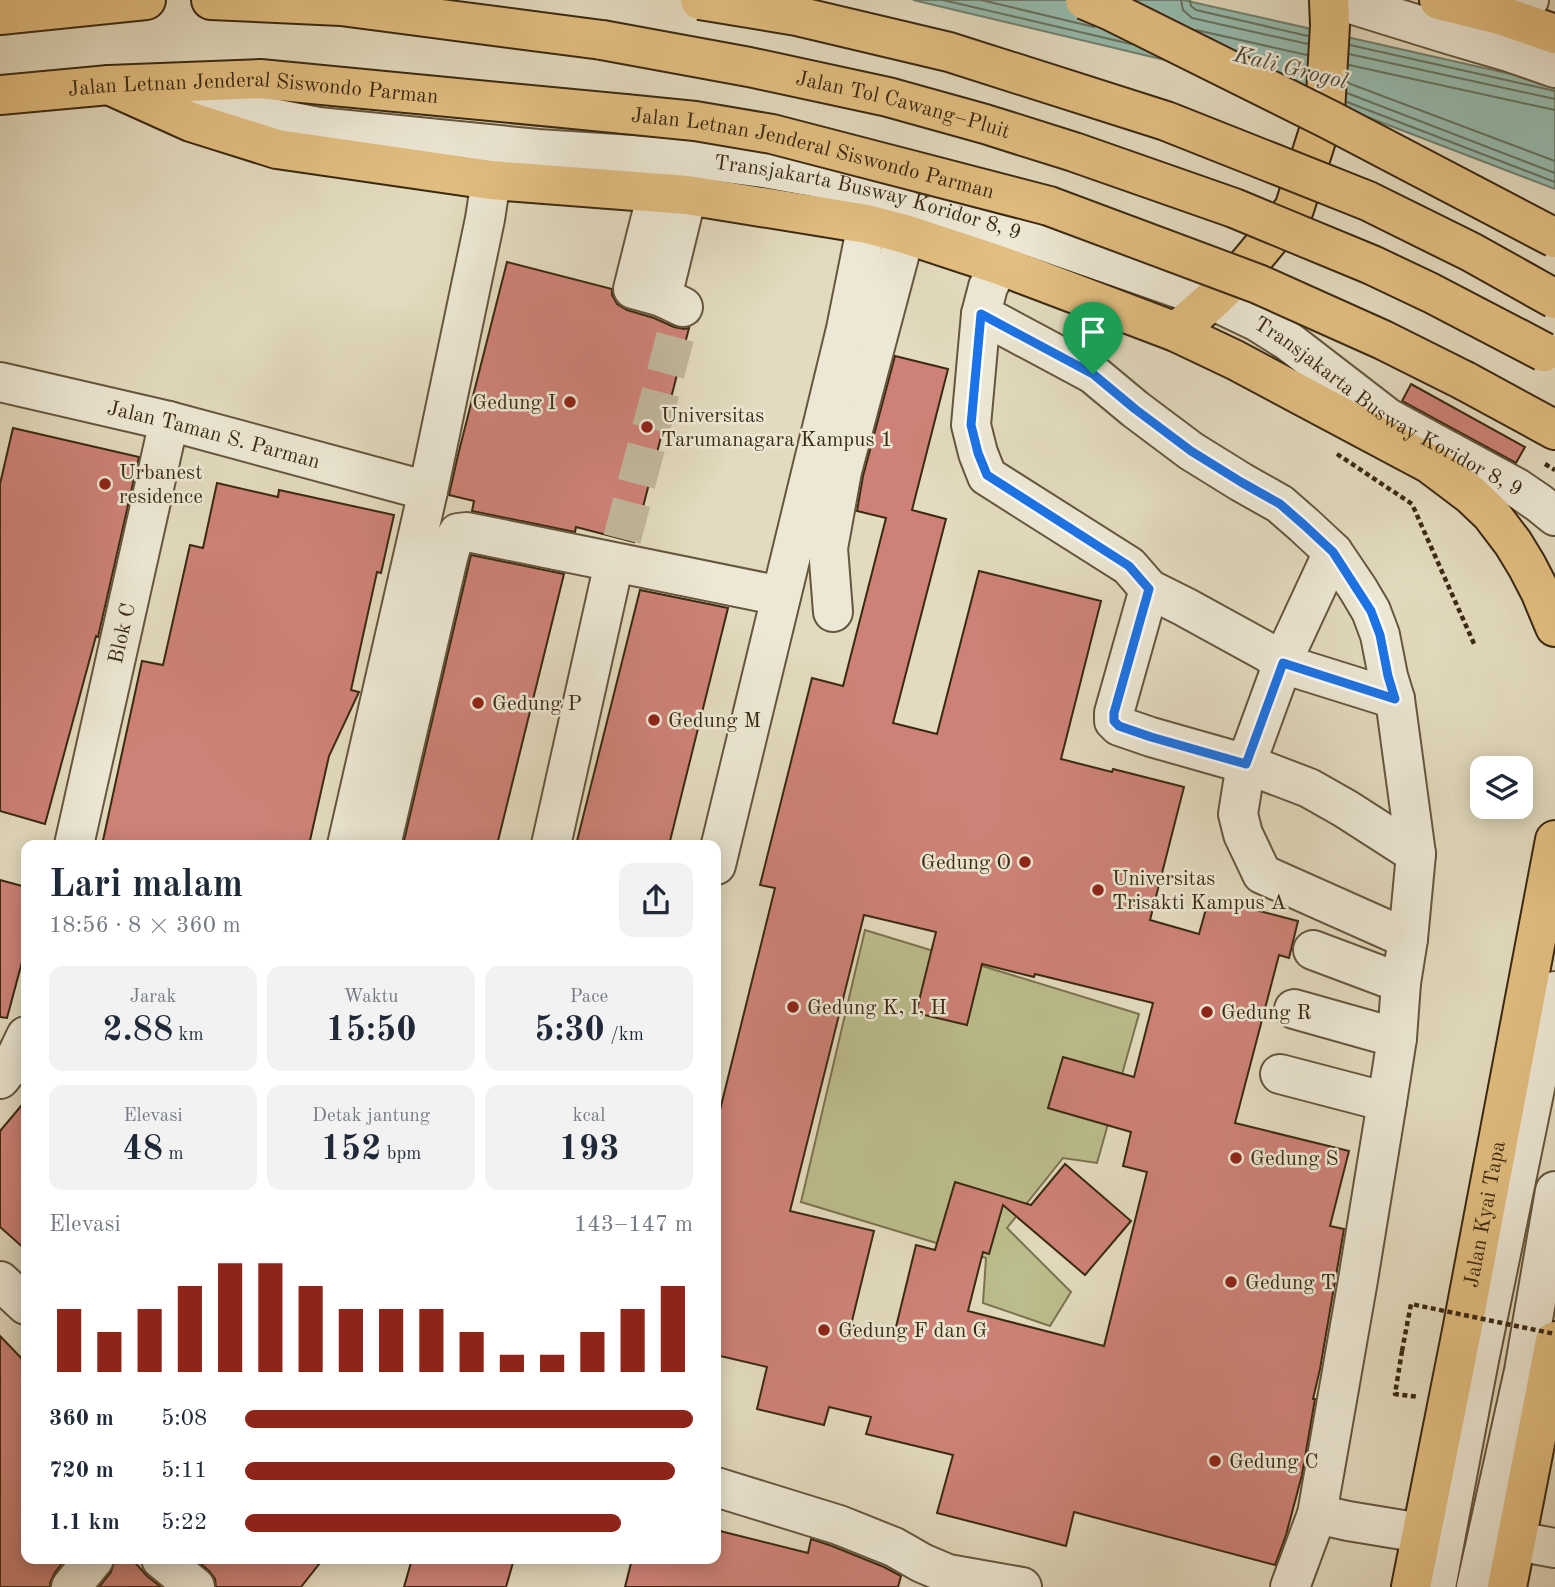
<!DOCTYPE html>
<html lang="id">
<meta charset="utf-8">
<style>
:root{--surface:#fff;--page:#f2f2f3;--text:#1f2937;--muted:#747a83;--accent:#8f2418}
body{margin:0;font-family:"Old Standard TT",serif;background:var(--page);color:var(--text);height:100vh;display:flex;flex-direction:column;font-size:26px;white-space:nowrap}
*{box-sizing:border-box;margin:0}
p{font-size:23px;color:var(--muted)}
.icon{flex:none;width:38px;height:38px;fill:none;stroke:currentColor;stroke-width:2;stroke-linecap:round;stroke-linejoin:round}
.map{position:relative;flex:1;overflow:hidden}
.details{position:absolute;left:21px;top:840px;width:700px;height:724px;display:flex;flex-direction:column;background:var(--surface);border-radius:14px;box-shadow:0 4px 18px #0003}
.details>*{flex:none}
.controls{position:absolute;left:1470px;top:756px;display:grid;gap:14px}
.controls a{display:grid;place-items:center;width:63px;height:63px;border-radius:14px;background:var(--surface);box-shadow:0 4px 18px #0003;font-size:35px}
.pin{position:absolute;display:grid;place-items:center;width:60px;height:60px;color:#fff;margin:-72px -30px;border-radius:50% 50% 50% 0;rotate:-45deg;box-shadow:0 0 7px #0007}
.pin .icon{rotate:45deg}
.round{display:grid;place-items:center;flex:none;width:74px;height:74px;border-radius:14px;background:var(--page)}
.head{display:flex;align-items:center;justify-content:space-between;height:119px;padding:0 28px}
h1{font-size:38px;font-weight:600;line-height:52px}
.figures{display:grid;grid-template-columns:repeat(3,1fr);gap:10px;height:119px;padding:7px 28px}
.figures div{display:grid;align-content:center;border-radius:14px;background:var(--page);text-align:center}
.figures b{font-size:35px;font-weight:600}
.figures small{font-size:19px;font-weight:400}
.figures p{font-size:19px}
.chart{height:196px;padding:14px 28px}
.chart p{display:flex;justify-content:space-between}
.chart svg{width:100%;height:126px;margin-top:7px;stroke:var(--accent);stroke-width:6}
ul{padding:0 28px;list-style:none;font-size:23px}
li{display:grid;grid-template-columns:112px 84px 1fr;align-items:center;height:52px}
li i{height:18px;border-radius:9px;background:var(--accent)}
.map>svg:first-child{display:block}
.green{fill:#bcbd8c;stroke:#7c734f;stroke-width:2}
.water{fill:#96bbae;stroke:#728170;stroke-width:2}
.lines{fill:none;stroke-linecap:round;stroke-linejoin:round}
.shore{stroke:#687260;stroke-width:2}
.building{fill:#ce8277;stroke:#3b2912;stroke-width:2;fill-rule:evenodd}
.minor-tunnel{stroke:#c1b79c;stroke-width:38;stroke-dasharray:38 19;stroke-linecap:butt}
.minor-casing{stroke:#65563d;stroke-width:42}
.major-casing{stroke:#3b2912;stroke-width:42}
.highway-casing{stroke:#3b2912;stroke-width:42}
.path{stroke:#3b2912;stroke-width:4.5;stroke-dasharray:5 3.5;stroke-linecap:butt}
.minor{stroke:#ede8d5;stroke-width:38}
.major{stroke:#e2be80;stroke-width:38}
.highway{stroke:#e2be80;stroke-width:38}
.highway-bridge-casing{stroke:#3b2912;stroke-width:42;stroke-linecap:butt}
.path-bridge{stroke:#3b2912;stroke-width:4.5;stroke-dasharray:5 3.5;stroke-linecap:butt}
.highway-bridge{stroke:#e2be80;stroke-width:38}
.route-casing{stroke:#fff;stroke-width:14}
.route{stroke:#1a73e8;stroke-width:9}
.poi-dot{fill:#8f2418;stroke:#ede8d5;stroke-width:2.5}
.labels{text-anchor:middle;stroke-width:5;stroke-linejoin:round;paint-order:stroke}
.street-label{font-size:21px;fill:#3b2912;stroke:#ede8d5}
.poi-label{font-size:21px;fill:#3b2912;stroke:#ede8d5;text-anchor:start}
.water-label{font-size:23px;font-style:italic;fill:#524e39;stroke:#ede8d5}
</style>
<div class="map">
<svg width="1555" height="1587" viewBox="0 0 1555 1587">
<rect width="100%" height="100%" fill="#e3dbbf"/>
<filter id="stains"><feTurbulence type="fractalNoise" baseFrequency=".00286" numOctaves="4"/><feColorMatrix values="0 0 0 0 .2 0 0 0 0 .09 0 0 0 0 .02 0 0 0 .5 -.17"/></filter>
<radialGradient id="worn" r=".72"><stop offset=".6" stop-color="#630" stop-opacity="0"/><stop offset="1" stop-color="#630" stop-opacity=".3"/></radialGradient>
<!-- green -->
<polygon class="green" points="865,930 1139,1014 1097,1163 1063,1158 1007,1228 1071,1292 1050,1326 983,1303 986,1258 801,1202"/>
<!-- water -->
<polygon class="water" points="913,0 1183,0 1555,84 1555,189 1349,110 1165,60"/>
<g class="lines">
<!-- shore -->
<g class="shore">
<polyline points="943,0 1131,44"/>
<polyline points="981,0 1094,27"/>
<polyline points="1181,0 1183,10 1192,18 1308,44"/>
<polyline points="1190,0 1191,6 1196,10 1308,36"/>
<polyline points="1196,30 1307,55"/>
<polyline points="1350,45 1555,91"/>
<polyline points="1349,54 1555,99"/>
<polyline points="1349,65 1555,110"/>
<polyline points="1348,83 1555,161"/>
<polyline points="1347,93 1555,173"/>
<polyline points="1347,102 1555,182"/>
</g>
</g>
<!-- building -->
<g class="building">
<polygon points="507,262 612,289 612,295 617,304 627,310 654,318 674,327 684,329 689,328 634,542 576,527 575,532 472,511 474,501 449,495 458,455"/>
<path d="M895,356L948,369L912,510L946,519L893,723L937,734L979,571L1101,601L1061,759L1112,772L1113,769L1184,787L1150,920L1199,934L1209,898L1298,921L1289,958L1279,955L1235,1123L1349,1151L1330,1226L1344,1229L1320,1369L1313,1399H1315L1302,1475L1286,1535L1275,1565L1074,1512L1066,1546L937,1513L953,1455L866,1434L871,1417L829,1407L824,1425L757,1409L767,1367L716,1355V1126L775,888L760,885L812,678L843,686L886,518L857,511L863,476ZM864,915L936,932L916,1013L967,1025L982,964L1034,977L1035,974L1153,1003L1134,1077L1063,1057L1048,1108L1131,1132L1123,1166L1147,1172L1104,1346L968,1311L983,1252L989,1254L1003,1205L1085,1275L1131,1221L1065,1164L1031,1205L955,1182L935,1250L916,1245L894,1335L851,1325L874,1231L790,1211Z"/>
<polygon points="1411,384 1525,447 1516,463 1402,401"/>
<polygon points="13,428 139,457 98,637 96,636 45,824 0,811 0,484"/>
<polygon points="217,483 278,497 279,490 394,515 381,573 377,572 351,690 359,692 329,756 309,845 102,845 142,661 163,665 190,545 203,548"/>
<polygon points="471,555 564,574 497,845 403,845"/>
<polygon points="640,590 728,608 669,845 576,845"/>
<polygon points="0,880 26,887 26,947 7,1018 0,1017"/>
<polygon points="26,1100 26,1250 0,1227 0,1131"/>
<polygon points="0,1336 26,1363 26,1559 65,1559 54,1574 50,1583 50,1587 0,1587"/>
<polygon points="716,1530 808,1553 811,1539 832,1546 884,1567 901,1576 898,1587 625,1587 632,1559 716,1559"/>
<polygon points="115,1559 132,1559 147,1576 161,1587 99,1587 111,1572"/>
<polygon points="203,1559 323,1559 301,1587 216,1587 215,1579 209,1571 200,1563"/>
<polygon points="412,1559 514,1559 506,1587 404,1587"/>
</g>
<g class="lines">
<!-- minor-tunnel -->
<polyline class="minor-tunnel" points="622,539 683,307"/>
<!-- minor casing -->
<g class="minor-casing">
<g id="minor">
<polyline points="1338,0 1451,35 1509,52 1555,68"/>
<polyline points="1500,15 1529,0"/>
<path id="s1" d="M142,92L318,127L538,149L695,159L763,168L814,177L895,195L997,225L1212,300L1256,321L1288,341L1388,418L1517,488L1539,503L1555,516"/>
<polyline points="657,193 633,289 662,297 683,307"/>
<polyline points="999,265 988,287 981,314 971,425 978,453 987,476 1129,566 1149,589 1185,607 1267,652 1283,664 1395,699"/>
<polyline points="662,297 687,195"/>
<polyline points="981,314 1093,374 1135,409 1191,451 1241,482 1280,504 1304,525 1333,552 1358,589 1371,611 1380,635 1388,676 1395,699 1416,854 1408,939 1401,983 1397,1038 1387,1102 1280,1074"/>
<path id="s2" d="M0,382L169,421L428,491"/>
<polyline points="1333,552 1288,649 1246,764 1238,814 1243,834 1262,874 1408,939"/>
<polyline points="1149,589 1114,713 1114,721 1119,726 1151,737 1246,764 1309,788 1346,809 1416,854"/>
<polyline points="833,612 828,548 842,471 905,234"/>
<path id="s3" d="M74,845L169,421"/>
<polyline points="347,845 428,491 485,219 491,180"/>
<polyline points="381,845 448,558 452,543 458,533 467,532 781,596"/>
<polyline points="551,845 614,563"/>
<polyline points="716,865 846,329 867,224"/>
<polyline points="1313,950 1401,983"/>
<polyline points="1294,1009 1397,1038"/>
<polyline points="0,1079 13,1063 26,1036"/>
<polyline points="0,1281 26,1305"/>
<polyline points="716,1487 839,1525 894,1547 922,1563 948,1574 1022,1587"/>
<polyline points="1317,1514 1348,1521 1421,1533"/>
<polyline points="1516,1541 1555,1548"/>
<polyline points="161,1559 195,1587"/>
<polyline points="71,1587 94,1559"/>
<polyline points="1290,1587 1317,1514 1358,1280 1387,1102"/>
<polyline points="1436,1587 1479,1360 1555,991"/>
<polyline points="1476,1587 1524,1371 1555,1191"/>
</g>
</g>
<!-- major casing -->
<g class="major-casing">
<g id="major">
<path id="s4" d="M1411,1587L1462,1331L1555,840"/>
<polyline points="1507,1587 1555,1341"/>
</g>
</g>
<!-- highway casing -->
<g class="highway-casing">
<g id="highway">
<polyline points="211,0 341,6 602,40"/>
<polyline points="1439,0 1500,15 1555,34"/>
<polyline points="0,15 146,0"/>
<polyline points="109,85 191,122 277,149 491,180 687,195 867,224 905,234 999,265 1176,332 1235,360 1430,464 1471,495 1491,514 1513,543 1527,566 1540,591 1555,627"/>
<path id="s5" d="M0,95L109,85L260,79L625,114"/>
<polyline points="1176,332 1212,300 1246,267 1294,209 1325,112 1330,25 1329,0"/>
<polyline points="1465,381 1555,430"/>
</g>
</g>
<!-- path -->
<g class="path">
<polyline points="1337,454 1412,504 1475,646"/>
<polyline points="1545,464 1555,470"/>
<polyline points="1402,1351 1395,1394 1419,1397"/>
</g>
<!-- minor -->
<use href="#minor" class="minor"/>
<!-- major -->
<use href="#major" class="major"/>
<!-- highway -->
<use href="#highway" class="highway"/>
<!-- highway-bridge casing -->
<g class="highway-bridge-casing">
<g id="highway-bridge">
<polyline points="700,0 797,16 949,52 1166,121 1368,201 1471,252 1555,299"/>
<polyline points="1085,0 1111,11 1330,120 1555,238"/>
<path id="s6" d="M602,40L749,67L888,97L985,124L1074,152L1234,208L1372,265L1431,293L1544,352"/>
<path id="s7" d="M625,114L695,121L772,134L1049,206L1258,284L1383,340L1465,381"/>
</g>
</g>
<!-- path-bridge -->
<polyline class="path-bridge" points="1402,1351 1411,1304 1555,1334"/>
<!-- highway-bridge -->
<use href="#highway-bridge" class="highway-bridge"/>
</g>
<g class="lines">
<!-- route casing -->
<g class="route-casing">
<polygon id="route" points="981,314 1093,374 1135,409 1191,451 1241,482 1280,504 1304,525 1333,552 1371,611 1380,635 1388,676 1395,699 1283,663 1246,764 1151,737 1119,726 1114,721 1114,713 1149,589 1129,566 987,475 978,453 971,425"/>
</g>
<!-- route -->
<use href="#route" class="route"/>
</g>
<!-- markers -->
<g class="poi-dot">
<circle cx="570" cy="402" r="7"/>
<circle cx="647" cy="427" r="7"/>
<circle cx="105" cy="484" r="7"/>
<circle cx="478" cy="703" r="7"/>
<circle cx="654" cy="720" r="7"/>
<circle cx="1025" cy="862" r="7"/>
<circle cx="1098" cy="890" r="7"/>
<circle cx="793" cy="1007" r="7"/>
<circle cx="1207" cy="1012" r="7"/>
<circle cx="1236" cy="1158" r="7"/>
<circle cx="1231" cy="1282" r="7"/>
<circle cx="824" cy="1330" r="7"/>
<circle cx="1215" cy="1461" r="7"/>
</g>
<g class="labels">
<!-- street labels -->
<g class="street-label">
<text dy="7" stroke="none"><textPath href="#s5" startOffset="254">Jalan Letnan Jenderal Siswondo Parman</textPath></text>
<text dy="7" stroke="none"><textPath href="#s6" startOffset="308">Jalan Tol Cawang–Pluit</textPath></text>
<text dy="7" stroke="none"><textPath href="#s7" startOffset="192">Jalan Letnan Jenderal Siswondo Parman</textPath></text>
<text dy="7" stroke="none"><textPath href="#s1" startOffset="735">Transjakarta Busway Koridor 8, 9</textPath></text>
<text dy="7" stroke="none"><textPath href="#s1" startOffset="1302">Transjakarta Busway Koridor 8, 9</textPath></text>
<text dy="7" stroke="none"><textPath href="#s2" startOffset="220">Jalan Taman S. Parman</textPath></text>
<text dy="7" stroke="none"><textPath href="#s3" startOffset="217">Blok C</textPath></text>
<text dy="7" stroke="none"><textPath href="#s4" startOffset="380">Jalan Kyai Tapa</textPath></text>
</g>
<!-- poi labels -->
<g class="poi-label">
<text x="556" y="409" text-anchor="end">Gedung I</text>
<text x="661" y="422">Universitas<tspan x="661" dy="24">Tarumanagara Kampus 1</tspan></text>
<text x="119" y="479">Urbanest<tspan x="119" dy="24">residence</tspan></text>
<text x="492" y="710">Gedung P</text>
<text x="668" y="727">Gedung M</text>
<text x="1011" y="869" text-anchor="end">Gedung O</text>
<text x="1112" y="885">Universitas<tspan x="1112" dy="24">Trisakti Kampus A</tspan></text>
<text x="807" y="1014">Gedung K, I, H</text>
<text x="1221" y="1019">Gedung R</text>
<text x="1250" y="1165">Gedung S</text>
<text x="1245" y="1289">Gedung T</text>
<text x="838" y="1337">Gedung F dan G</text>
<text x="1229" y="1468">Gedung C</text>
</g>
<!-- water labels -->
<g class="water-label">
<text transform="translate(1291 67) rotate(14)" y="8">Kali Grogol</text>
</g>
</g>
<rect width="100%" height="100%" filter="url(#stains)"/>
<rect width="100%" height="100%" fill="url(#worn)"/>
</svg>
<div class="controls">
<a><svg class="icon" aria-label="layers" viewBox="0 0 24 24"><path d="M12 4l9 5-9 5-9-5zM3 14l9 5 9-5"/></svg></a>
</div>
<div class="pin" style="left:1093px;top:374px;background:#1e9e55"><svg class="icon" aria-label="arrive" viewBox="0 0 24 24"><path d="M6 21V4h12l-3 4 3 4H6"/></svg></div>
<section class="details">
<div class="head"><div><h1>Lari malam</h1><p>18:56 · 8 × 360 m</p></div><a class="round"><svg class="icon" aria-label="share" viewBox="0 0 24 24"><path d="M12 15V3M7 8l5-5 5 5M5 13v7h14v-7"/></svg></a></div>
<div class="figures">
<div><p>Jarak</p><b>2.88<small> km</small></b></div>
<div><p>Waktu</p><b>15:50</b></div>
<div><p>Pace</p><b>5:30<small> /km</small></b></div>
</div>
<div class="figures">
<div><p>Elevasi</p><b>48<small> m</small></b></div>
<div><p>Detak jantung</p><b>152<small> bpm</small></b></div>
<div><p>kcal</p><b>193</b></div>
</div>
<div class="chart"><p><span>Elevasi</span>143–147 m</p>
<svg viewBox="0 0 160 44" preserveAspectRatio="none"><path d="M5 44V22M15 44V30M25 44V22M35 44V14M45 44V6M55 44V6M65 44V14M75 44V22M85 44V22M95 44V22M105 44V30M115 44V38M125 44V38M135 44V30M145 44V22M155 44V14"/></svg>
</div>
<ul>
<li><b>360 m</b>5:08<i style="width:100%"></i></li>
<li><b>720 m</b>5:11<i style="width:96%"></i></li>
<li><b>1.1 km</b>5:22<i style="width:84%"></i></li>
</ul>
</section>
</div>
